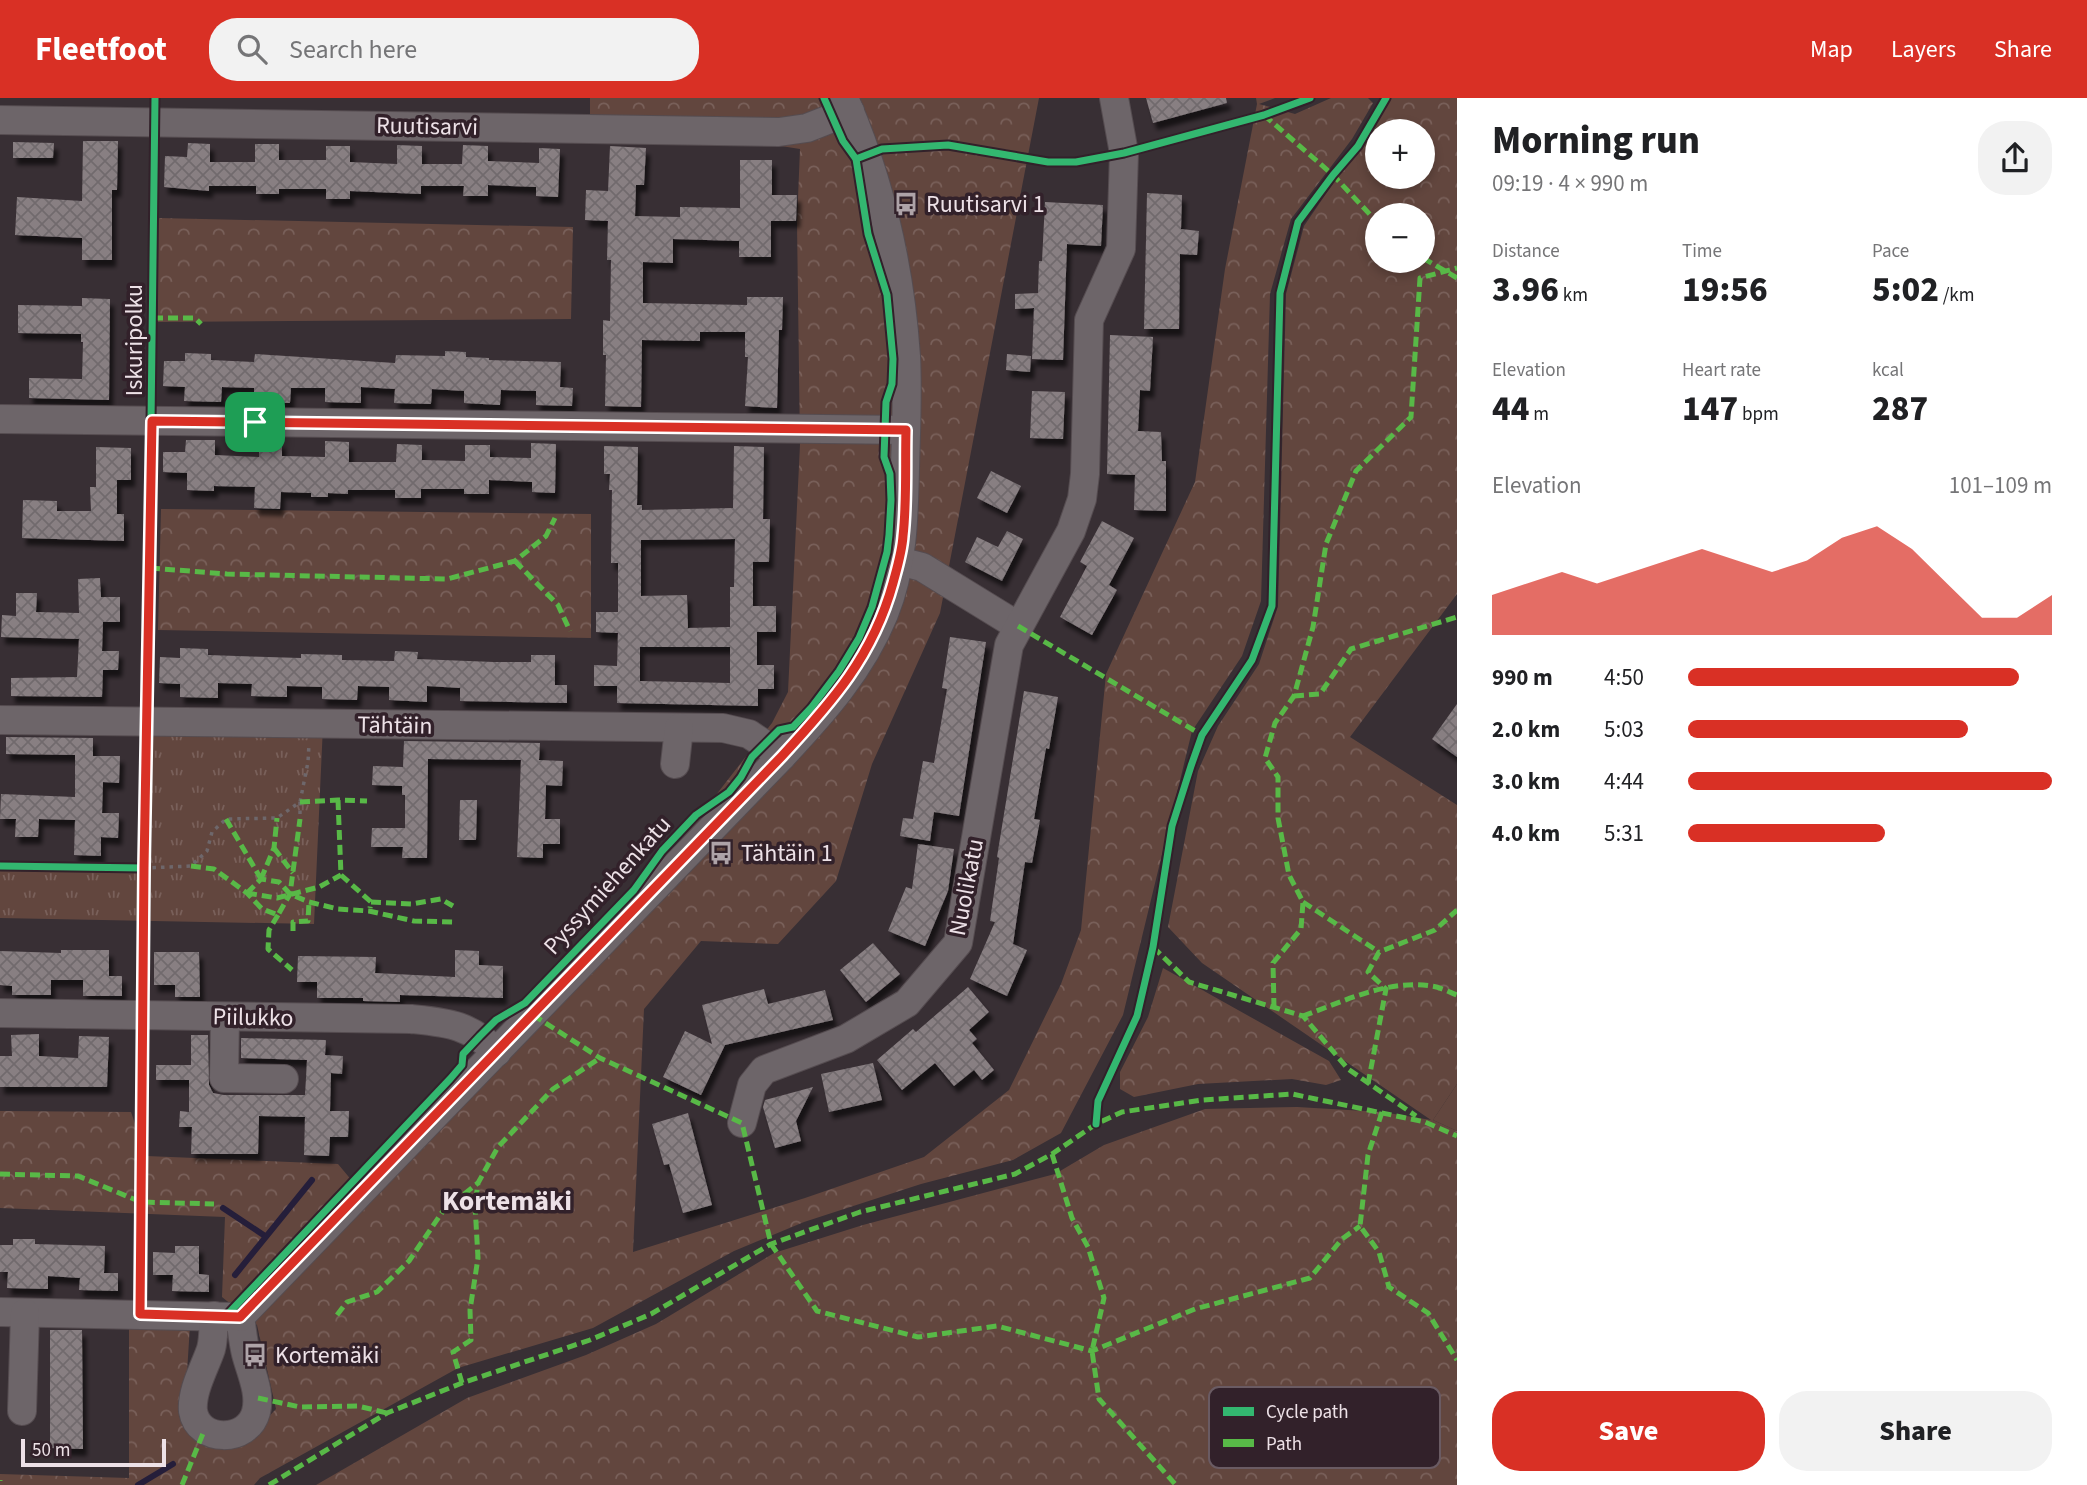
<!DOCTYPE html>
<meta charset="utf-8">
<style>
:root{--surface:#fff;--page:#f2f2f2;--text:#202124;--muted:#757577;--accent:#d93025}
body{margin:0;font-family:"Source Sans 3",sans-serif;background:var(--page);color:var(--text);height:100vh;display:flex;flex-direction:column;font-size:26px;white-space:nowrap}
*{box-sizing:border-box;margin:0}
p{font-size:23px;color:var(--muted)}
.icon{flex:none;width:38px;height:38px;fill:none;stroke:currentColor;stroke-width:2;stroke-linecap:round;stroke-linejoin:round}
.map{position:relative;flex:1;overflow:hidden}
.details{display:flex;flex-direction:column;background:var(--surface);width:630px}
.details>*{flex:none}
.fabs{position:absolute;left:1365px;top:21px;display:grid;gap:14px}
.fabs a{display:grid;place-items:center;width:70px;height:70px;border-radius:50%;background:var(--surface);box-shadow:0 4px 10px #0003;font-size:35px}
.scale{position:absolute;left:21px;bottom:18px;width:145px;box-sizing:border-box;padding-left:7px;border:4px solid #ede1e7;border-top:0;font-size:19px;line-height:24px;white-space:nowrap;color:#ede1e7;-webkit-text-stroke:5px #32212a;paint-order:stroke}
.pin{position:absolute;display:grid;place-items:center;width:60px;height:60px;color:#fff;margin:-30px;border-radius:14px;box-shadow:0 4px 10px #0006}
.round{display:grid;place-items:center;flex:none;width:74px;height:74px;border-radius:28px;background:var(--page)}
.summary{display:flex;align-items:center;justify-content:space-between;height:119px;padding:0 35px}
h1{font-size:38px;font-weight:800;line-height:52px}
.metrics{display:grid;grid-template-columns:repeat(3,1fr);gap:10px;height:119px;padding:7px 35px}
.metrics div{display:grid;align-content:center}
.metrics b{font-size:35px;font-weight:800}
.metrics small{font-size:19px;font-weight:400}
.metrics p{font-size:19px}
.chart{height:196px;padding:14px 35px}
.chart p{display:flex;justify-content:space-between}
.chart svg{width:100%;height:126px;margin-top:7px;fill:var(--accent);opacity:.7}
.button{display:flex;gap:14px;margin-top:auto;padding:14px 35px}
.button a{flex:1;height:80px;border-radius:28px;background:var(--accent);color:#fff;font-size:28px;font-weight:800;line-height:80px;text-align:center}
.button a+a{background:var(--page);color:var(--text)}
ul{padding:0 35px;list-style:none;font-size:23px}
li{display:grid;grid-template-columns:112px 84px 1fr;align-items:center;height:52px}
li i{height:18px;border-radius:9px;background:var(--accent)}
header{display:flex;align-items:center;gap:42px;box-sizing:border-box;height:98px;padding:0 35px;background:var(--accent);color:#fff}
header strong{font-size:33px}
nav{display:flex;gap:38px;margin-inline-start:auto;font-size:24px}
.search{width:490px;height:63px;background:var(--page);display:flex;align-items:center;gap:18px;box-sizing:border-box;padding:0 24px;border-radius:28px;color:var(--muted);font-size:26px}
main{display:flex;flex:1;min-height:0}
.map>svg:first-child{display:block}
.grass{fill:url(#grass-tufts)}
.forest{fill:url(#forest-crowns);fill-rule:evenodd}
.pitch{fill:#62463e}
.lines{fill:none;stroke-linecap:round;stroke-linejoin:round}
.stream{stroke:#251e3a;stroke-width:6}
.building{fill:url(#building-cross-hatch);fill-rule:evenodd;filter:url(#shadow)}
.minor-casing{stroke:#554c50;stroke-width:30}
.path{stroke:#6e676b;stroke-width:3.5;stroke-dasharray:3.5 5;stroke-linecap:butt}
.minor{stroke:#6d6569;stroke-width:28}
.quiet{stroke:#58b947;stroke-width:5;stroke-dasharray:10 5;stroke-linecap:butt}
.cycleway-casing{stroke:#32212a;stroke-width:11}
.cycleway{stroke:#33b770;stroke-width:7}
.route-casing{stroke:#fff;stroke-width:14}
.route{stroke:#d93025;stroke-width:9}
.labels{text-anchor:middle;stroke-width:7;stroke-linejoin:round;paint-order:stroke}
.street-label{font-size:24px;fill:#ede1e7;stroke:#32212a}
.poi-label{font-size:24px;fill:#ede1e7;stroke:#32212a;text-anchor:start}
.quarter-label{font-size:28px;font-weight:bold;fill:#ede1e7;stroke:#32212a}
.key{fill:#32212a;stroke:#6a5b63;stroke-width:2}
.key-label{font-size:19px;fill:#ede1e7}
</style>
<header>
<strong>Fleetfoot</strong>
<div class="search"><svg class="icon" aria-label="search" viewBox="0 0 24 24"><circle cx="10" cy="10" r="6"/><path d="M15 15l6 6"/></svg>Search here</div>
<nav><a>Map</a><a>Layers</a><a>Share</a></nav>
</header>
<main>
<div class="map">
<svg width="1457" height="1387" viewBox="0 0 1457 1387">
<defs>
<pattern id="grass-tufts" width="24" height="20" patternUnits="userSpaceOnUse" patternTransform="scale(1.75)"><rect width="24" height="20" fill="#62463e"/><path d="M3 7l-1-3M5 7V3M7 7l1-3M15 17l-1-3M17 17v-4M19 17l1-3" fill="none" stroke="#79605a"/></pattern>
<pattern id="forest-crowns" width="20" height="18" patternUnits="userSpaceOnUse" patternTransform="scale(1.75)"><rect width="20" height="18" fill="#62463e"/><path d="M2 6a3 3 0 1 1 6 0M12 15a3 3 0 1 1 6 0" fill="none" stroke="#79605a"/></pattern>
<pattern id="building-cross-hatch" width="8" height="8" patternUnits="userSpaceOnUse" patternTransform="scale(1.75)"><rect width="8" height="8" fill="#887f82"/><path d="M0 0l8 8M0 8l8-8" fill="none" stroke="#716a6d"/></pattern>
<filter id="shadow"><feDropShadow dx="4" dy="7" stdDeviation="2" flood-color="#0009"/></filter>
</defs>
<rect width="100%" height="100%" fill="#382f34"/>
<!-- grass -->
<polygon class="grass" points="323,627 314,826 0,820 0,768 144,770 148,631"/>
<!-- forest -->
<g class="forest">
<polygon points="590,0 1039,0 940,515 872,666 836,783 778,846 701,843 644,911 633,1154 805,1100 924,1059 1009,992 1061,886 1081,832 1106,576 1195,384 1225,171 1257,6 1256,0 1275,0 1259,6 1295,16 1331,0 1368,0 1373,5 1352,41 1291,121 1270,196 1261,503 1242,558 1192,633 1123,917 1061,1035 1013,1062 921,1086 804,1124 734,1153 593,1230 458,1270 260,1380 254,1387 0,1387 0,1376 129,1380 129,1225 190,1227 185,1306 188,1325 256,1332 276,1311 257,1227 222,1199 225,1119 0,1110 0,1013 131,1014 146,1058 338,1066 368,1102 551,909 772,625 788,594 800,347 797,125 800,51 590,18"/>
<path d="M1390,0H1457V496L1350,639L1457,707V986L1433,1022L1457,1033V1387H316L467,1300L586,1257L656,1226L774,1155L863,1127L1055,1076L1104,1047L1205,1011L1297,1009L1382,1014L1431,1022L1202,865L1168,829L1198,673L1218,628L1259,566L1278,508L1286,196L1304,128L1336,81L1362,49L1382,9ZM1377,33H1423V79H1377ZM1377,117H1423V163H1377Z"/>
<polygon points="158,120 573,129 571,221 158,224"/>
<polygon points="161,411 591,416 591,540 158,532"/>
<polygon points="1163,870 1329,963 1341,982 1326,987 1292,981 1198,986 1134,999 1120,991 1120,974 1148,919"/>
</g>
<!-- pitch -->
<polygon class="pitch" points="1457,986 1457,1033 1433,1022"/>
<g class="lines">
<!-- stream -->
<g class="stream">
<polyline points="223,1110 265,1138"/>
<polyline points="235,1177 312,1082"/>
<polyline points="138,1387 173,1366"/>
</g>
</g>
<!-- building -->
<g class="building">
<polygon points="1146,0 1226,0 1227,5 1153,25"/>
<polygon points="83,43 118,43 117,92 112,92 112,162 82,162 82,140 15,137 17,99 82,103"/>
<polygon points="13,44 54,45 53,60 13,60"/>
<polygon points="188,45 210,46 210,64 255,64 255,46 279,46 279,62 326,62 326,48 350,48 350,64 397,66 397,47 422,48 422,66 462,66 463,47 488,48 488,63 539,65 539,50 560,51 558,99 536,98 536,89 488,87 488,98 463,98 464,88 421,88 421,96 350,93 350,101 326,101 326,91 279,91 279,96 256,96 256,88 209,88 209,93 164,89 165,58 187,59"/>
<polygon points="610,48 646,50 644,87 636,87 635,118 680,119 680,109 740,110 740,62 772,62 772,97 797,97 796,123 771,123 771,159 739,159 739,143 673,141 673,165 643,164 643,205 747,207 747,199 783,199 782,232 779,232 777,310 745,308 748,259 745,259 745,234 700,234 700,243 642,242 641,309 605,308 606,257 603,257 603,222 610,223 611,162 607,162 608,123 585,122 586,92 608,93"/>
<polygon points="1147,95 1182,97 1181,131 1199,133 1197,157 1180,156 1179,231 1144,231"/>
<polygon points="1045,104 1103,107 1101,148 1067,146 1063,262 1032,261 1034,210 1015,211 1015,196 1038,195 1039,163 1042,163"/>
<polygon points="82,200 110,201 109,302 29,300 29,280 82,281 83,244 81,244 81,236 18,235 18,207 82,208"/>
<polygon points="1110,237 1153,239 1150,293 1140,292 1138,333 1161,334 1162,363 1166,363 1166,413 1134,412 1135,377 1107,376"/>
<polygon points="445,253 466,254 466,259 489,260 489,262 561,264 560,289 573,290 572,308 536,307 536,293 501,292 500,307 464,305 464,293 432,291 431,306 394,305 395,291 361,289 361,305 325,304 325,290 291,290 290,305 254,304 254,290 222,289 221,304 184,303 185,289 163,288 164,263 185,263 185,255 211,256 211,262 254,264 255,256 395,265 396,257 445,258"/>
<polygon points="1007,256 1031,258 1030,274 1006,272"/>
<polygon points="1032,293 1065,294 1063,341 1030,340"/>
<polygon points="186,342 215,342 215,357 259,359 259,343 282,344 282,358 325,359 325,343 349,344 349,364 396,364 397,346 422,347 422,362 465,363 465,347 490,347 490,359 531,360 531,345 556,346 555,395 532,394 532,384 489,382 489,396 464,396 464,391 421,391 421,400 395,400 395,392 348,392 348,396 328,395 328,399 311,399 311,395 281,394 280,411 254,410 255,389 214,388 214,393 187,392 187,375 163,374 163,354 185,354"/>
<path d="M604,348L638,349L637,407H642V412L733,410L734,348L764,349L763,421H770L769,464H753V508H776V534H757V567H774V591H758V608L617,605V588H594V567L617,568L618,535L596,534V514H618V465H611L612,392H609L610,376H604ZM735,441L734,489H730V529L688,530L687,497L641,498V442ZM640,549H730V585L640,583Z"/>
<polygon points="96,349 131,350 131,382 117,382 117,416 124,416 124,443 22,440 23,402 57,403 57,413 91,413 90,389 96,389"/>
<polygon points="991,373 1021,388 1007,415 977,400"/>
<polygon points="1102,423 1134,440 1109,487 1117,492 1092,537 1060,519 1087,468 1080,464"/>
<polygon points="1007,433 1023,441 1002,483 965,464 977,439 998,449"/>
<polygon points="100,480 101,499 120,499 120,524 103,524 102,553 119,553 118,572 103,572 102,599 11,598 11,580 77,579 79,541 1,539 2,517 16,518 16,495 37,495 36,514 79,515 78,481"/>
<polygon points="950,539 986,544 959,718 934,714 930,743 900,738 903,720 913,721 923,663 934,665 947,591 942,590"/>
<polygon points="180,550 208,551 208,557 301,560 301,556 342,557 342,562 394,563 395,553 418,554 417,561 494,564 531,564 531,557 555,557 555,587 567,587 567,605 460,603 460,590 427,588 427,604 389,602 389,589 358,588 357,602 322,601 322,589 287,588 287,599 251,598 252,586 218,585 218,600 180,599 180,586 159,585 160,559 180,560"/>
<polygon points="1024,593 1058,599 1049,651 1046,650 1034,721 1040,722 1032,765 1025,764 1013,846 1027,852 1007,898 970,881 995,824 990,823 999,760 997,759"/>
<polygon points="1457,606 1457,659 1432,641"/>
<polygon points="6,639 93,640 93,658 120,658 119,685 103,684 102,715 119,715 118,740 101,739 101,758 74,757 75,722 39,721 38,739 15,739 16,721 0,721 1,696 75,699 75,657 6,656"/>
<polygon points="404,643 540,645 539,662 563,663 562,688 546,687 545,721 560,721 560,746 543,746 543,760 517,759 521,662 428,661 427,760 402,760 403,749 371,749 372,730 405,730 405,697 402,697 402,688 372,687 373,668 403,669"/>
<polygon points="460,702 477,702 476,742 459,742"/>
<polygon points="918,746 954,751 948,793 925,848 888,833 906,789 912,791"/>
<polygon points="873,845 900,876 866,904 840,872"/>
<polygon points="61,852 109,852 109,878 122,878 122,898 83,898 83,882 51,882 51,897 12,897 12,888 0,887 0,853 61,855"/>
<polygon points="455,852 479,853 479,867 503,868 503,900 400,897 400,904 363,903 363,900 317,900 317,884 297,884 298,858 376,859 375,875 455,879"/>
<polygon points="154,854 199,854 200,899 175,899 175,887 154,887"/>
<polygon points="968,889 989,914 969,932 977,941 972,945 994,972 982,982 974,972 954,988 935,965 902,992 877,962 913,931 916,934"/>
<polygon points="764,891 768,906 825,892 833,922 725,947 701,997 663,979 685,933 712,946 702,907"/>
<polygon points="39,936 39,958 78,960 79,938 109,939 107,989 0,989 0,958 12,958 11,937"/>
<polygon points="191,937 208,937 209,987 213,995 224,997 305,997 307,962 241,960 241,940 326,942 325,957 343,958 342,976 331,975 330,1013 349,1013 348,1039 330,1039 329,1058 304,1057 305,1019 259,1018 258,1056 191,1056 192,1029 179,1029 180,1013 189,1014 189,982 156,982 156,967 191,967"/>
<polygon points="873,965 882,1002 829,1014 821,976"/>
<polygon points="813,989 796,1023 801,1043 775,1050 763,1009 765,1002"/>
<polygon points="688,1015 712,1107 683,1115 669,1066 664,1067 652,1026"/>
<polygon points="13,1141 35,1141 35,1146 105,1148 104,1175 118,1175 118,1193 79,1192 80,1180 48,1178 48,1191 7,1190 8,1174 0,1174 0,1147 13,1147"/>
<polygon points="175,1148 199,1148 199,1176 209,1177 209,1194 172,1193 173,1177 153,1177 153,1154 175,1155"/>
<polygon points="50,1232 82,1232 83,1351 50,1350"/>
</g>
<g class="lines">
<!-- minor casing -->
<g class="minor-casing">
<g id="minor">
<polyline points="0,22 779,34 807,30 850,13"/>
<polyline points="0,321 906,332"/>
<polyline points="899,463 922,469 1018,528"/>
<polyline points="0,622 723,630 749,636 782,658"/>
<polyline points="675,666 679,630"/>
<path d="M0,915L411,921C449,925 468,926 497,954"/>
<polyline points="225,919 224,980 284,981"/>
<polyline points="742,1025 752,987 764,972 846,941 907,905 958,845 1009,547 1071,433 1082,401 1085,376 1089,222 1121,151 1124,55 1114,0"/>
<polyline points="0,1214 234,1219"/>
<path d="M214,1218C213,1229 214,1240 211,1251C205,1269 191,1293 193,1313C198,1345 248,1345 256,1314C261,1295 251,1275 246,1256C243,1244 242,1231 240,1219"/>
<path d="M240,1219L782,658C823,614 861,572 884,516C903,469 904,419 905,370C906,333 908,295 906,258C900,169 880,82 844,0"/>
<polyline points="22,1313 25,1215"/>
</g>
</g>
<!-- path -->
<g class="path">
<polyline points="300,704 300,721"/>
<polyline points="144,770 191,768 207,753 212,734 226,721 277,720 300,704 308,664 309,646"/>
</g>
<!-- minor -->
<use href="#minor" class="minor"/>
<!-- quiet -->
<g class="quiet">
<polyline points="1264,17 1333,77 1377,124"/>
<polyline points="1423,160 1457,180"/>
<polyline points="153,220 195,220 201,226"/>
<polyline points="515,463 558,507 570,533"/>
<polyline points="150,470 227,476 447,481 515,463 546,438 555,420"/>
<polyline points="1018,528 1202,637"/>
<polyline points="1294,598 1320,596 1351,551 1457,519"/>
<polyline points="338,702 341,777"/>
<polyline points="300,704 338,702 367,703"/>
<polyline points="226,721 261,781"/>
<polyline points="274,750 293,775"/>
<polyline points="191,768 214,771 247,795 262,811 278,817 290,796 300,721"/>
<polyline points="341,777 371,804 370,810"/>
<polyline points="261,781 274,750 277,720"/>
<polyline points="247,795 261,781 279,784 290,796 309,804 338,811 369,813 414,823 455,824"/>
<polyline points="247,795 277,800 319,789 341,777"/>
<polyline points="371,804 411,806 441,801 453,808"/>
<polyline points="1303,804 1379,854"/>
<polyline points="278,817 269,832 268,851 292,872"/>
<polyline points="293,833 293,824 308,823 309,804"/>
<polyline points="1153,849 1189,884 1303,918 1348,971 1416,1018"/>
<polyline points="1274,910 1273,865 1301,831 1303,804 1289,777 1278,720 1278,679 1265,660 1275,625 1294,598 1313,529 1326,446 1356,373 1411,319 1420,180 1457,170"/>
<polyline points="533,917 600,960 742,1025 771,1146 817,1213 918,1239 997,1228 1092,1253 1195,1211 1310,1180 1342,1141 1360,1128"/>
<path d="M1303,918C1342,904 1388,881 1431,888C1440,889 1449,894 1457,897"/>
<polyline points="1368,986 1386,891 1368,874 1379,854 1435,832 1457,812"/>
<polyline points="1382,1014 1368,1057 1360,1128 1379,1154 1389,1189 1428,1215 1457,1262"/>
<polyline points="1052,1056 1072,1120 1088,1149 1104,1200 1092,1253 1099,1301 1176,1387"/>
<polyline points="0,1076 78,1078 141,1104 214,1106"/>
<polyline points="337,1217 347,1204 377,1194 409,1163 443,1113 478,1085"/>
<polyline points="462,1285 453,1254 471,1242 470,1212 478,1160 475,1107 478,1085 498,1049 553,991 600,960"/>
<polyline points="258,1300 300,1309 358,1308 387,1315"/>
<polyline points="0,1383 0,1382"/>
<polyline points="182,1387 204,1333"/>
<polyline points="269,1387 387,1315 462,1285 590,1242 651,1216 771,1146 860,1114 1015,1076 1052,1056 1096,1026 1122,1014 1202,1002 1292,996 1425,1024 1457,1038"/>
</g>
<!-- cycleway casing -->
<g class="cycleway-casing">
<g id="cycleway">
<polyline points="856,61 882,51 948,47 1048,64 1076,64 1124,55 1264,17 1310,0"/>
<polyline points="0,768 144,770"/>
<polyline points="1096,1026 1098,1003 1137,918 1153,849 1172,728 1191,668 1202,637 1252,562 1272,508 1280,195 1298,124 1333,77 1358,48 1386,0"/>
<polyline points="140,1216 155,0"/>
<polyline points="226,1218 450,981 462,967 463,956 480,938 496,922 525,905 634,792 662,753 696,717 729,694 741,679 752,659 779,632 793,629 811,610 839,573 859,540 872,509 887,454 889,437 891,402 890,376 884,359 885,331 886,304 892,286 893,261 887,197 868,136 856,61 843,43 824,0"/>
</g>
</g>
<!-- cycleway -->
<use href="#cycleway" class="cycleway"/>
</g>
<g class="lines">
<!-- route casing -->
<g class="route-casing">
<path id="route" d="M152,323L906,332C905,367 907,403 903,438C902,454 897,470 893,485C873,558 832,604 782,658L240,1219L140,1216L144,770Z"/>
</g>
<!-- route -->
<use href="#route" class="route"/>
</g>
<!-- icons -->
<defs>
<g id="bus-bare" transform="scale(1.89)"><path d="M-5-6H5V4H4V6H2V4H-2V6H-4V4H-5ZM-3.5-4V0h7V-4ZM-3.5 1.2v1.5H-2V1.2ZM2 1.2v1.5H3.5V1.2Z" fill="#aea3a8" stroke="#32212a" stroke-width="2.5" paint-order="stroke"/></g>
</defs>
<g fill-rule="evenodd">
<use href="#bus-bare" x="906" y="106"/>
<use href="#bus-bare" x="721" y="755"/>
<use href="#bus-bare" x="255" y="1257"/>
</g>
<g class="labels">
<!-- street labels -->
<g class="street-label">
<text transform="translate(427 28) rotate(1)" y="8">Ruutisarvi</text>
<text transform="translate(134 242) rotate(-90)" y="8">Iskuripolku</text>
<text transform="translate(395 627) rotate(1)" y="8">Tähtäin</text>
<text transform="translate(607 787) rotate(-48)" y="8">Pyssymiehenkatu</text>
<text transform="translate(966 789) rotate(-79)" y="8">Nuolikatu</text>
<text transform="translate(253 919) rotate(1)" y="8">Piilukko</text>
</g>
<!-- poi labels -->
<g class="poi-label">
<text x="926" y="114">Ruutisarvi 1</text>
<text x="741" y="763">Tähtäin 1</text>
<text x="275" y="1265">Kortemäki</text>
</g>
<!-- quarter labels -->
<g class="quarter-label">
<text x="507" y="1112">Kortemäki</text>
</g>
</g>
<!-- legend -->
<rect x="1209" y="1289" width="231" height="81" rx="10" class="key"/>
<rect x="1223" y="1309" width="31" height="9" fill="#33b770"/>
<rect x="1223" y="1341" width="31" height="8" fill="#58b947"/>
<g class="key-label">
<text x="1266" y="1320">Cycle path</text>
<text x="1266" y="1352">Path</text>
</g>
</svg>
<div class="fabs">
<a>+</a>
<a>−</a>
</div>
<div class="scale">50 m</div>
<div class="pin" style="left:255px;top:324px;background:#1e9e55"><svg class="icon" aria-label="arrive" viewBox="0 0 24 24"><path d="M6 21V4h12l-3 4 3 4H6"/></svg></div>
</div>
<section class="details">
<div class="summary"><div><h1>Morning run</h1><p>09:19 · 4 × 990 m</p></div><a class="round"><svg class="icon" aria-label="share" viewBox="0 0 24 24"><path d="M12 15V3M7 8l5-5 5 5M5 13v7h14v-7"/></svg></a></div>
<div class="metrics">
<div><p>Distance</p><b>3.96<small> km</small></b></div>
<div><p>Time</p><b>19:56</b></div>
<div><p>Pace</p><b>5:02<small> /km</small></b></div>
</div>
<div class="metrics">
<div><p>Elevation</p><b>44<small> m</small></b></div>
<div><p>Heart rate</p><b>147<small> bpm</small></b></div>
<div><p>kcal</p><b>287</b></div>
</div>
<div class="chart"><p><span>Elevation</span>101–109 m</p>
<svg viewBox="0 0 160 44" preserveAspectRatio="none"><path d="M0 44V30L10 26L20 22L30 26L40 22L50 18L60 14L70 18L80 22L90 18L100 10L110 6L120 14L130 26L140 38L150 38L160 30V44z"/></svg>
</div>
<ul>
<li><b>990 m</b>4:50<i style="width:91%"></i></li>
<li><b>2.0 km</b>5:03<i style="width:77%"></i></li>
<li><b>3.0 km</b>4:44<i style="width:100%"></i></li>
<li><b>4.0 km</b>5:31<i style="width:54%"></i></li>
</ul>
<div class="button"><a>Save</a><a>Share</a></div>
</section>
</main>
